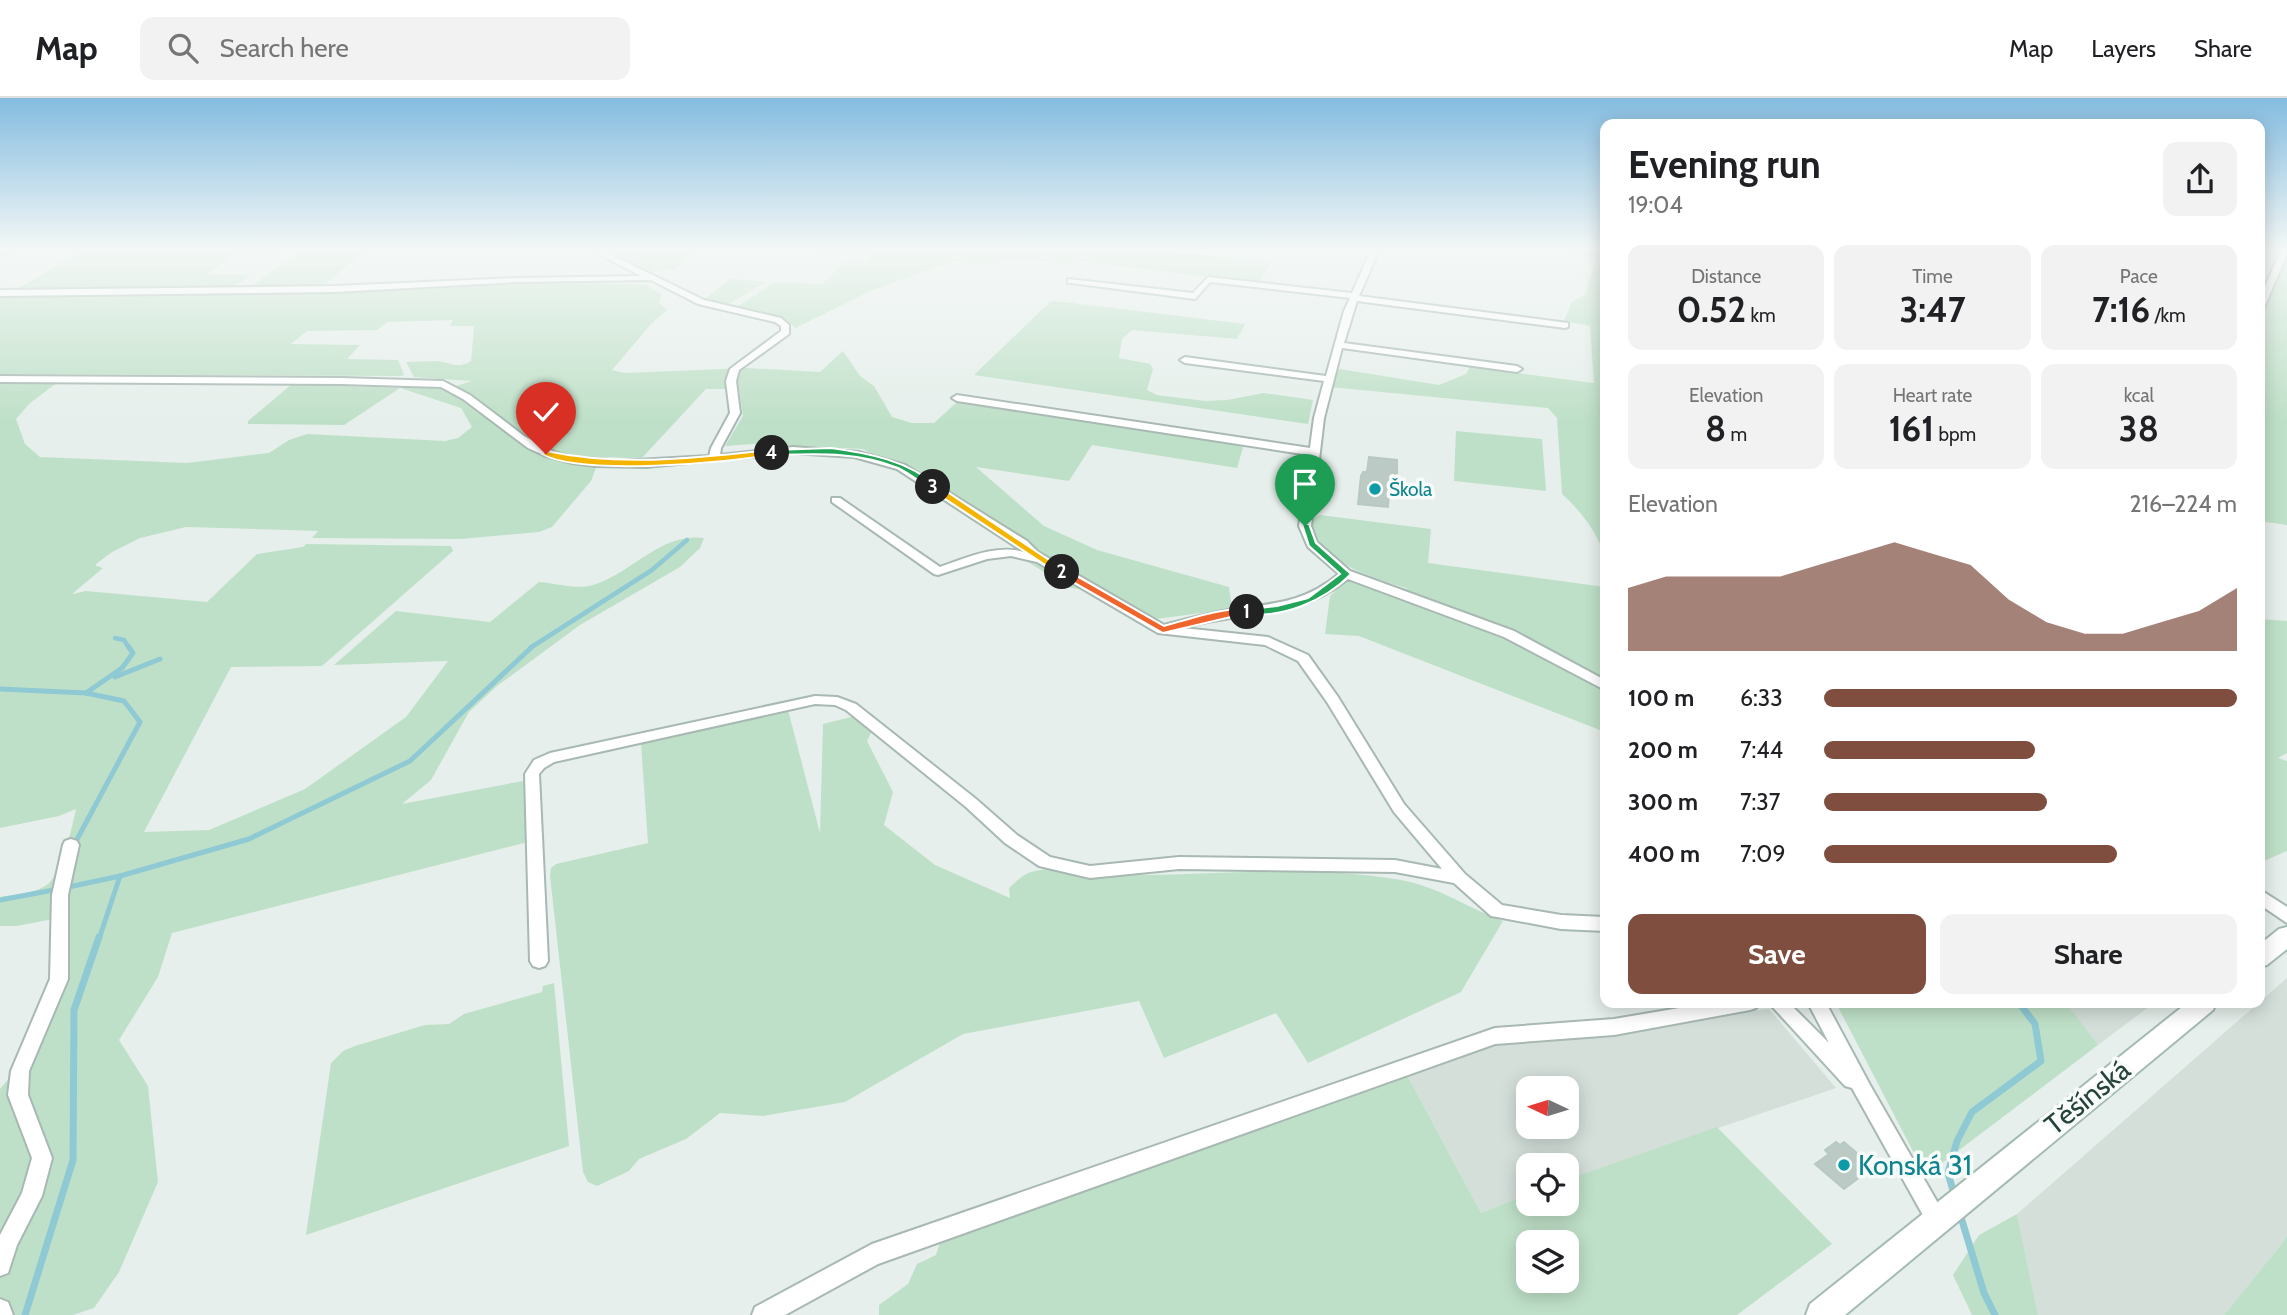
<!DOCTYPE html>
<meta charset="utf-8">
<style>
:root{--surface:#fff;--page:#f2f2f2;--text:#202124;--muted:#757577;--line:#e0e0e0;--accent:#7f4e3f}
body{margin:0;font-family:Cabin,sans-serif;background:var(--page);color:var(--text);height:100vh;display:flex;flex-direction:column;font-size:26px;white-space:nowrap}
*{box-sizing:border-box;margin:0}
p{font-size:23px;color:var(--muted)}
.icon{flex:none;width:38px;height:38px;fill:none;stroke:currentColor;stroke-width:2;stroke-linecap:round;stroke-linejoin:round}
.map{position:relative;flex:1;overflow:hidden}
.sheet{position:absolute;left:1600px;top:21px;width:665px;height:889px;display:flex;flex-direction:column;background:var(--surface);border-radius:14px;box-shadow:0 4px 18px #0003}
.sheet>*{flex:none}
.needle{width:46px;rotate:274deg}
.fabs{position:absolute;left:1516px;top:978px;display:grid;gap:14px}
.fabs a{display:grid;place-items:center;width:63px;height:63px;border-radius:14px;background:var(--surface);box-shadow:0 4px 18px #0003;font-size:35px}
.pin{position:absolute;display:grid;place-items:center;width:60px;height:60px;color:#fff;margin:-72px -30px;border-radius:50% 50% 50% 0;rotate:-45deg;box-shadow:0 0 7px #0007}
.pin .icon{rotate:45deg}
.km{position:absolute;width:35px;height:35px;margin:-18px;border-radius:50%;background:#222;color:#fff;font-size:19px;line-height:35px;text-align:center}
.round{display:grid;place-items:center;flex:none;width:74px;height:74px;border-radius:14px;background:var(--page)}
.overview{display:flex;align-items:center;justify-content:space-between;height:119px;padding:0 28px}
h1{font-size:38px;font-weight:700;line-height:52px}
.figures{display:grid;grid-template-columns:repeat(3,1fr);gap:10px;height:119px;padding:7px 28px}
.figures div{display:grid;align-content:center;border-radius:14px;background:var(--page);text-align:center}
.figures b{font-size:35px;font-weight:700}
.figures small{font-size:19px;font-weight:400}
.figures p{font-size:19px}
.chart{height:196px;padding:14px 28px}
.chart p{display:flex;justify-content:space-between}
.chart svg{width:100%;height:126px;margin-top:7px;fill:var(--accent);opacity:.7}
.action{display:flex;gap:14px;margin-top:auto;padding:14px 28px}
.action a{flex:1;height:80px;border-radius:14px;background:var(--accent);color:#fff;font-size:28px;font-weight:700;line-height:80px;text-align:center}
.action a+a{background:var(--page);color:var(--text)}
ul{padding:0 28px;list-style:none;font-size:23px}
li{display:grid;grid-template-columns:112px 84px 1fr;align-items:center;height:52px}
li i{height:18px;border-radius:9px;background:var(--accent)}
header{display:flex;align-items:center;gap:42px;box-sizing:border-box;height:98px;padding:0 35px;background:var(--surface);border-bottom:2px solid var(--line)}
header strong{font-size:33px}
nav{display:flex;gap:38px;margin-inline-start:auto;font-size:24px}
.search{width:490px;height:63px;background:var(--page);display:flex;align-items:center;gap:18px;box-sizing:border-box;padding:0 24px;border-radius:14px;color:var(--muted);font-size:26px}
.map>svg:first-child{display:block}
.built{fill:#d4dfda;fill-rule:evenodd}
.green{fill:#bfe0c8;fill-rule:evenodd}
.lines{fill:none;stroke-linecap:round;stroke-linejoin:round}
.stream-far2{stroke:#8ec9d4;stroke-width:4.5}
.stream-far1{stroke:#8ec9d4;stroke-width:5}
.stream{stroke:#8ec9d4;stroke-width:7}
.building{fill:#bbcac4;stroke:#b8c9c2;stroke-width:2}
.minor-casing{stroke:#a8b8b2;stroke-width:4}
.secondary-casing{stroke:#a4bbb3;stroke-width:4}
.minor{fill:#fff;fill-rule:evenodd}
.secondary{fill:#fff;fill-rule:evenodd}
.split-1{fill:#22a559;stroke:#fff;stroke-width:2}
.split-2{fill:#f0652b;stroke:#fff;stroke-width:2}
.split-3{fill:#f5b400;stroke:#fff;stroke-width:2}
.split-4{fill:#22a559;stroke:#fff;stroke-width:2}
.split-5{fill:#f5b400;stroke:#fff;stroke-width:2}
.culture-dot{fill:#0f9aa8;stroke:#f7fbf9;stroke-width:2.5}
.labels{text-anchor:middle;stroke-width:7;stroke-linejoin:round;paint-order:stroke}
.far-culture-label{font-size:19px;fill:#0d838f;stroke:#f7fbf9;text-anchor:start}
.near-street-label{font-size:28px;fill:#24423a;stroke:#f7fbf9}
.near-culture-label{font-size:28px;fill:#0d838f;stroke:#f7fbf9;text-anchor:start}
</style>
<header>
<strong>Map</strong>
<div class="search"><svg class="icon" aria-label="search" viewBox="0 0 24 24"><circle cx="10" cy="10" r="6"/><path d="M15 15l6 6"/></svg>Search here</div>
<nav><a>Map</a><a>Layers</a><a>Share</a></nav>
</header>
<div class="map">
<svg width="2287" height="1217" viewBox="0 0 2287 1217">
<rect width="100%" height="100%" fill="#e6efeb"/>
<!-- built -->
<g class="built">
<polygon points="2287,880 2287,1138 2280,1148 2224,1217 2038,1217 2017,1116"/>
<polygon points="2042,905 2154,905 2098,947"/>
<path d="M1769,911L1836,990L1566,1082V1068H1528V1096L1481,1115L1407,977L1502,944ZM1528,990H1566V1029H1528Z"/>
</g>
<!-- green -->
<g class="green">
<polygon points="0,152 286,152 281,156 236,156 207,176 251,177 230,191 14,193 82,153 19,152 0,161"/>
<polygon points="298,152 367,152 320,190 250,189 298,155"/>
<polygon points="605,152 699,152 675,172 648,173"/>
<polygon points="781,152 1161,152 1271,164 1259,185 1078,163 1074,167 1006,160 997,166 950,164 870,193 795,230 788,223 735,210 775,184 822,186 845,164 865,163 871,157"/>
<path d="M1559,152H1605V459C1598,435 1580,412 1562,396L1557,320L1548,310L1330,289L1334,276L1340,271L1439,287L1466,276L1470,269L1594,285L1590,228L1564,223L1572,204L1586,196L1596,160Z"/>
<polygon points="2287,158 2287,427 2259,423 2259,227"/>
<polygon points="730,181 766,184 729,206 705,201"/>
<path d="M540,185L634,186L646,187L662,197L659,205L667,212L651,226L612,272L625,275L747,270L820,274L843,253L860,278L874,288L892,319L912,325H934L957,304L963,303L1244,346L1237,370L1092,347L1069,383L976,369L1044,428L1097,452L1229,489L1232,511L1148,522L1093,492L1070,490L1028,464V446L863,351L790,348L782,344L725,348L743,318L739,291H706L641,361L610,359L588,364L596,370L591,383L552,429L539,434L460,441L312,440L318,433L186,429L140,440L112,454L96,466V468L103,470L72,496L86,493L207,504L257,456L303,449L306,446L451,448L453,453L322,568L231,569L144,734L209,732L305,691L406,619L448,563L334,567L396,513L490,524L539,484C554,485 575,491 589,488C631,478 658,434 704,440L700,450L680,469L580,527L497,588L469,614L431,682L402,706L528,682V744L172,835L158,879L119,942L148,988L158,1084L119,1174L94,1210L73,1217H0V991L43,941L66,877L58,820L17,828H0V799C15,796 37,796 49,785C63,772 72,729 76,711L59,718L0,730V284H58L29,306L16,321L25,346L40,359L187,365L269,355L289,342L307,336L445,343L458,340L472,329L461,310L400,290L344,327L248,326V323L292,286L400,290L410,286L450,290L472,283L414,279L406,264C416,264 426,263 436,263C450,264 457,272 471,263L474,228H450L453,222L387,224L377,232L307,233L291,246L360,247L347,261L398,262L404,277L401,278L0,276V199L333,195Z"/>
<polygon points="1055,203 1245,226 1237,241 1132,232 1122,241 1119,260 1150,266 1153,271 1147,292 1157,297 1205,303 1227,302 1264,295 1313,302 1308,326 974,277 1050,204"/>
<polygon points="1456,333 1542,341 1546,393 1454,383"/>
<path d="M1320,417L1431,431L1428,465L1605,489V634L1359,538L1325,536L1330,498L1348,481L1375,489L1409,491C1375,480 1315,465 1312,421Z"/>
<polygon points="2259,521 2287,523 2287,655 2278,660 2287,663 2287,753 2259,765"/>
<path d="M788,612L820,735L823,626L855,618L872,633L867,643L893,694L884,727L935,767L1010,800L1009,790C1018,782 1024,775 1035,773C1059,768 1086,777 1109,777C1206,779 1305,765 1401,782C1439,789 1468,810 1503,823L1461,894L1308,965L1276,915L1164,960L1139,903L963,936L845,1004L763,1018L720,1015L686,1041L639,1061L629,1073L597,1088L588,1084L583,1074L550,778L551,770L556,766L648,745L641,646Z"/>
<polygon points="554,885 569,1048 306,1137 331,965 343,953 355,948 425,927 449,926 464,916 542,894 543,888"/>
<polygon points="1836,905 2066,905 2098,947 1942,1065 1916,1059"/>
<path d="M1407,977L1481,1115L1528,1096V1106H1566V1082L1717,1029L1832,1146L1737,1217H879V1207L908,1186L917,1166L936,1157L940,1144ZM1528,1144H1566V1183H1528Z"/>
<polygon points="2017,1116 2038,1217 1972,1217 1953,1177 1979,1137"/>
<polygon points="2287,1138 2287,1217 2224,1217 2280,1148"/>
</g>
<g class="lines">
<!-- stream-far2 -->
<g class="stream-far2">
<polyline points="115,540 124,542 129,550"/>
<polyline points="530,550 652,472 687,442"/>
</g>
<!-- stream-far1 -->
<g class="stream-far1">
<polyline points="115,579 160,561"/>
<polyline points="0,591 86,595 124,603 140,624 74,747"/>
<polyline points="86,595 122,570 133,555 128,548"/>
<polyline points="120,778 249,741 410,663 533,548"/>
<polyline points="64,790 120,778 99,841"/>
<polyline points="0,802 59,791"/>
</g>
<!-- stream -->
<g class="stream">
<polyline points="1954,1096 1948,1075 1957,1043 1972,1014 2041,963 2035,926 2019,905"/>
<polyline points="1960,1116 1984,1195 1995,1217"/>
<polyline points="25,1217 73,1062 74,912 99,839"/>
</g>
</g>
<!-- building -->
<g class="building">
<polygon points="1369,359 1397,362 1397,381 1390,381 1388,409 1358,406 1361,378 1363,374 1367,374"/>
<polygon points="1836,1044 1840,1047 1844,1044 1873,1069 1844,1091 1815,1066 1829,1056 1825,1052"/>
</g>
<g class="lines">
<!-- minor casing -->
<g class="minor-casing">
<g id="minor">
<path d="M591,152H601L704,202L781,220L789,227V236L739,272L736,283L740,315L721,350L720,357L793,349L859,354L905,367L1027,443L1038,454L1164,527C1187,521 1210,515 1233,511C1276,505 1303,505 1339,476L1308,449L1299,428L1309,357L957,303L952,300L957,297L1310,350L1314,320L1324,283L1185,265L1180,262L1185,259L1326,278L1344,213L1350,200L1210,184L1195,201L1071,185H1068V181L1193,195L1208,179L1352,195L1371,152H1379L1359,198L1568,225V229L1565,230L1357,203L1344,245L1517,268L1522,271L1517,274L1342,250L1324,320L1311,428L1317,444L1350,473L1514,533L1605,582V592L1504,539L1348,481C1297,523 1242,512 1183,530L1268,539L1308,557L1338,599L1404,706L1465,776L1502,807L1561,817L1605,819V833L1561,831L1497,819L1491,818L1454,785L1395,774L1179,771L1090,780L1039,768L1005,745L966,709L846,612L835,607L815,606L554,664L544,670L539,676L548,863L545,868L539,870L533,868L530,863L525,676L534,662L550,655L815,598L837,599L856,606L976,701L1017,737L1050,759L1090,768L1179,759L1395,762L1442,771L1394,714L1327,604L1298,563L1265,547L1158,535L1037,464L1011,458L987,461L938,477L934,476L832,404V400H840L940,469C966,460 997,446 1024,454L897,371L854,359L793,355L646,369L595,368L572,365L546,358L528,350L463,301L441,289L341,286L0,284V278L341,280L443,283L470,297L524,338L554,354L572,359L620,363L709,358L711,350L730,315L726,283L730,271L781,233V228L775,224L698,206L651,182L518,184L335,194L0,198V192L335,188L518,180L641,178Z"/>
<polygon points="2281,152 2287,152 2287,156 2263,212 2259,215 2259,202"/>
<polygon points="71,741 77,743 79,747 68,797 68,881 29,973 28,997 52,1060 42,1098 17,1147 8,1175 0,1178 0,1137 22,1095 32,1060 8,997 11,973 50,881 52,797 63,747 65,743"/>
<polygon points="2259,791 2287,809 2287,825 2259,806"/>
<polygon points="1709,905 1759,905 1756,910 1750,912 1614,937 1495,946 878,1166 785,1217 752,1217 755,1209 872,1146 1495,930 1614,921"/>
<polygon points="1769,905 1789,905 1829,945 1808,905 1826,905 1870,987 1943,1114 1946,1121 1943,1128 1936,1131 1929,1128 1852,990 1845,988"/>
<polygon points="0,1201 8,1204 13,1217 0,1217"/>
</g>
</g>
<!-- secondary casing -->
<g class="secondary-casing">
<g id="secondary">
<polygon points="2287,829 2287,851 2267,867 2259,869 2259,847 2279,831"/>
<polygon points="2187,905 2216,905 2213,912 1845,1217 1806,1217 1810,1206"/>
</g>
</g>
<!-- minor -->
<use href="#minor" class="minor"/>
<!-- secondary -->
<use href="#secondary" class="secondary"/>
</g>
<!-- sky -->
<linearGradient id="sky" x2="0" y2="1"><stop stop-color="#84bce0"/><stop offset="0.47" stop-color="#f4f8f6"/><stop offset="1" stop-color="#f4f8f6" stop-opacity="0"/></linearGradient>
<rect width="2287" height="323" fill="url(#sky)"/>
<!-- split-1 -->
<path class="split-1" d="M1302,426H1309L1316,445L1351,476C1325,503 1282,521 1243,516V512L1277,508L1308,500L1340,476L1309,448Z"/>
<!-- split-2 -->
<path class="split-2" d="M1059,472H1066L1164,528C1183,523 1237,504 1252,514L1163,535L1059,476Z"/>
<!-- split-3 -->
<polygon class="split-3" points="933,386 937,387 1067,474 1059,476 930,391 930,387"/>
<!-- split-4 -->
<path class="split-4" d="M831,350C869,355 909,363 938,389L930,391C920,384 909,375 898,370C857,353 815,356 772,357L768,355L772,352Z"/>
<!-- split-5 -->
<path class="split-5" d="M772,352L775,356C728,365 581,378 542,356L546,353C622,369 696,360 772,352Z"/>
<!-- markers -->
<g class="culture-dot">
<circle cx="1375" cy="391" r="7"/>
<circle cx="1844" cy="1067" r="7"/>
</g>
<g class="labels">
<!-- far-culture labels -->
<g class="far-culture-label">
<text x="1389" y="398">Škola</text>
</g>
<!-- near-street labels -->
<g class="near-street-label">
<text transform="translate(2087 999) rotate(-39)" y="10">Těšínská</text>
</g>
<!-- near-culture labels -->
<g class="near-culture-label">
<text x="1858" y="1077">Konská 31</text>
</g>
</g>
</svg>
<div class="fabs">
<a><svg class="needle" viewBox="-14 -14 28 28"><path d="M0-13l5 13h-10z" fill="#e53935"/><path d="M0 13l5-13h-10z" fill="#757577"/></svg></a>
<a><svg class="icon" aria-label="locate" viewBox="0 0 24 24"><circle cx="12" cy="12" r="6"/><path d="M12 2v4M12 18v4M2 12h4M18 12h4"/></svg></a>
<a><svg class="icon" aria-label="layers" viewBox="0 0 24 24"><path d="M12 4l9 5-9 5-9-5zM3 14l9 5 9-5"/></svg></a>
</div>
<div class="pin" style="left:1305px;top:428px;background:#1e9e55"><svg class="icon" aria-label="arrive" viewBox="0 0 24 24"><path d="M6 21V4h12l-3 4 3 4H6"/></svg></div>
<div class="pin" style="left:546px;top:356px;background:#d93025"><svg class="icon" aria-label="check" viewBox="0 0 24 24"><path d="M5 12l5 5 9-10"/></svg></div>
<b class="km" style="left:1247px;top:514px">1</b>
<b class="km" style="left:1062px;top:474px">2</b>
<b class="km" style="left:933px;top:389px">3</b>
<b class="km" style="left:772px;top:355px">4</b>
<section class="sheet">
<div class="overview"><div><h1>Evening run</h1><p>19:04</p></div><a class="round"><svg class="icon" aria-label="share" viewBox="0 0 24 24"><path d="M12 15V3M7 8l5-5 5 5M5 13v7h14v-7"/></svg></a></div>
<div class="figures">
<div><p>Distance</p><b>0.52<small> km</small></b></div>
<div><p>Time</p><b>3:47</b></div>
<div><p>Pace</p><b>7:16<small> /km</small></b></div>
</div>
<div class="figures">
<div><p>Elevation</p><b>8<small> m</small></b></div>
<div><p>Heart rate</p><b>161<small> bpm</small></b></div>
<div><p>kcal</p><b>38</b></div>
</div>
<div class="chart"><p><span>Elevation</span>216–224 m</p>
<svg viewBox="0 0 160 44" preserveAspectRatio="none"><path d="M0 44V22L10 18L20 18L30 18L40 18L50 14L60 10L70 6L80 10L90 14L100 26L110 34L120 38L130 38L140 34L150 30L160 22V44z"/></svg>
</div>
<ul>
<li><b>100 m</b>6:33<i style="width:100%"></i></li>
<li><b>200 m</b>7:44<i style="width:51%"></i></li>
<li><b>300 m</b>7:37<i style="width:54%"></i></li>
<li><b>400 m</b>7:09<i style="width:71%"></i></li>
</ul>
<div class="action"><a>Save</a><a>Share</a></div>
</section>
</div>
